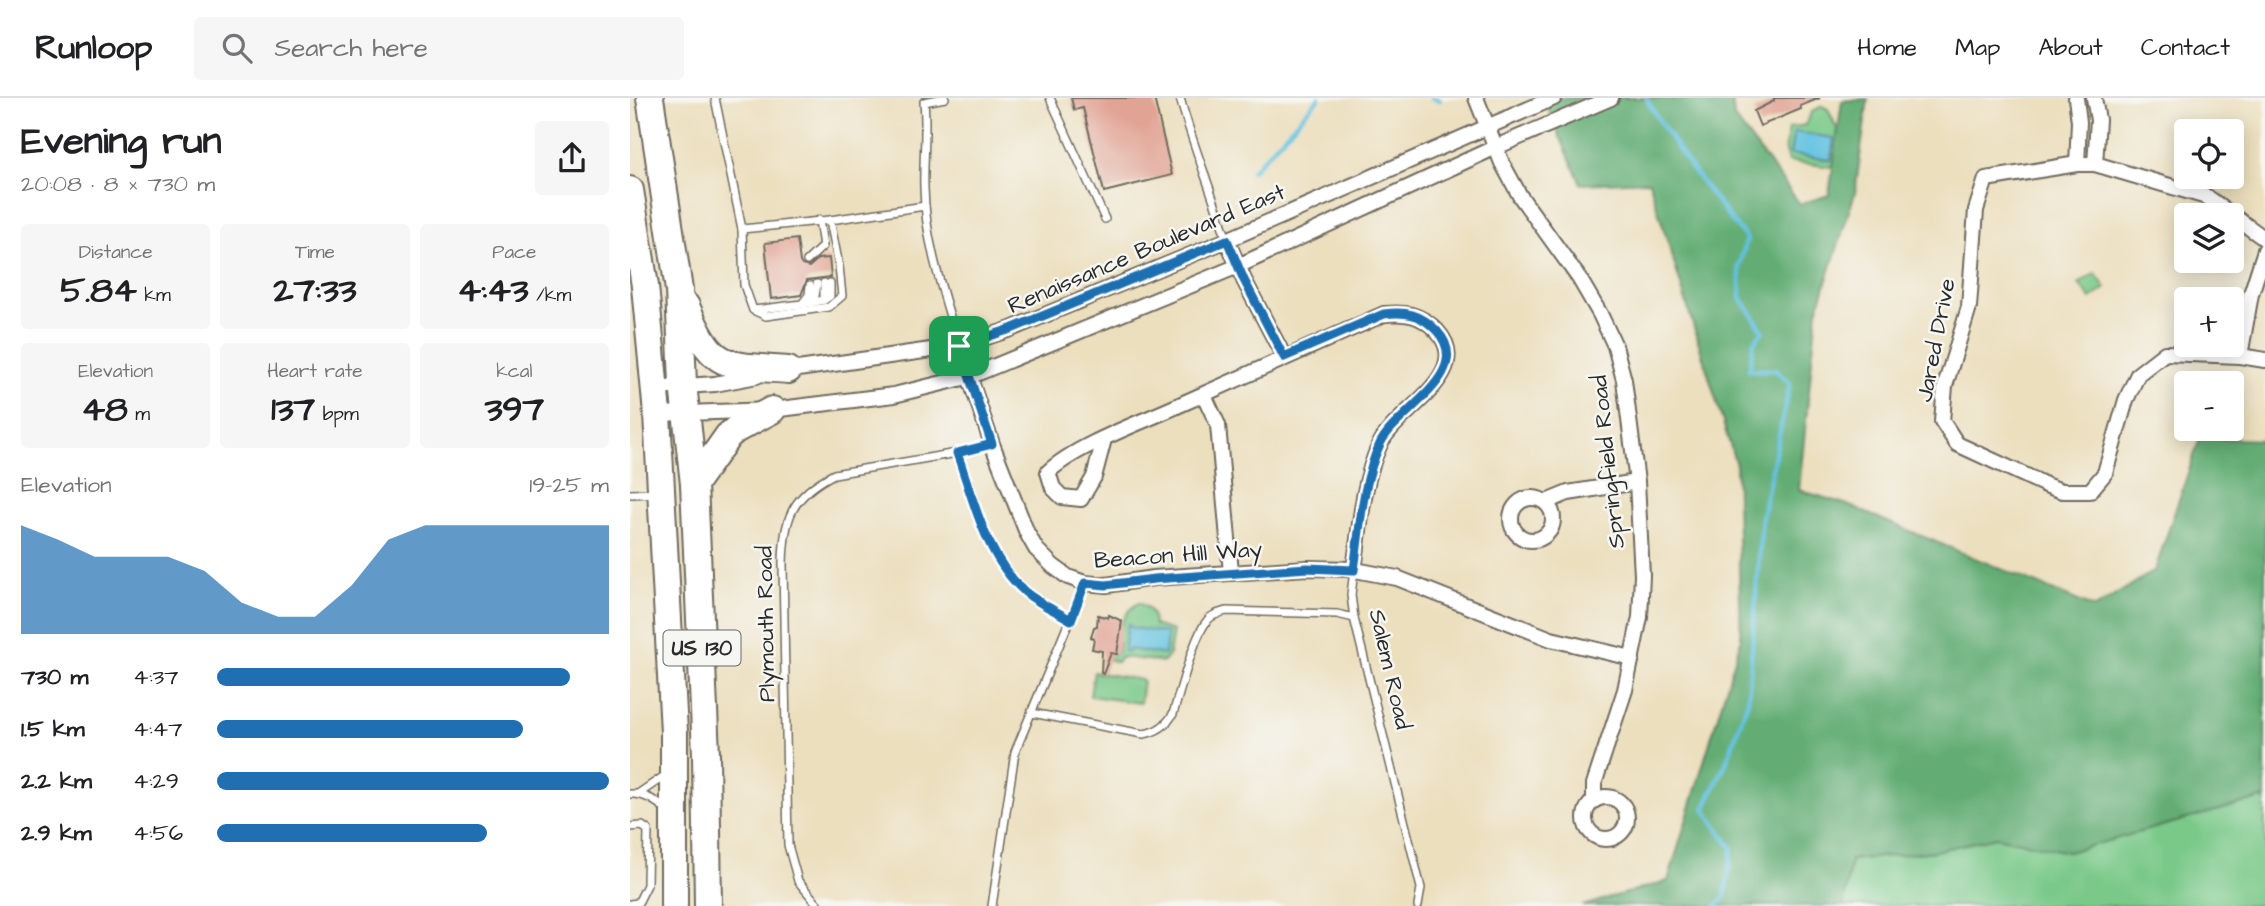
<!DOCTYPE html>
<meta charset="utf-8">
<style>
:root{--surface:#fff;--page:#f6f6f6;--text:#202124;--muted:#757577;--line:#e0e0e0;--accent:#1f6fb2}
body{margin:0;font-family:"Architects Daughter",sans-serif;background:var(--page);color:var(--text);height:100vh;display:flex;flex-direction:column;font-size:26px;white-space:nowrap}
*{box-sizing:border-box;margin:0}
p{font-size:23px;color:var(--muted)}
.icon{flex:none;width:38px;height:38px;fill:none;stroke:currentColor;stroke-width:2;stroke-linecap:round;stroke-linejoin:round}
.map{position:relative;flex:1;overflow:hidden}
.panel{display:flex;flex-direction:column;background:var(--surface);width:630px}
.panel>*{flex:none}
.controls{position:absolute;left:1544px;top:21px;display:grid;gap:14px}
.controls a{display:grid;place-items:center;width:70px;height:70px;border-radius:7px;background:var(--surface);box-shadow:0 4px 18px #0003;font-size:35px}
.pin{position:absolute;display:grid;place-items:center;width:60px;height:60px;color:#fff;margin:-30px;border-radius:14px;box-shadow:0 4px 10px #0006}
.round{display:grid;place-items:center;flex:none;width:74px;height:74px;border-radius:7px;background:var(--page)}
.overview{display:flex;align-items:center;justify-content:space-between;height:119px;padding:0 21px}
h1{font-size:38px;font-weight:700;line-height:52px}
.stats{display:grid;grid-template-columns:repeat(3,1fr);gap:10px;height:119px;padding:7px 21px}
.stats div{display:grid;align-content:center;border-radius:7px;background:var(--page);text-align:center}
.stats b{font-size:35px;font-weight:700}
.stats small{font-size:19px;font-weight:400}
.stats p{font-size:19px}
.chart{height:196px;padding:14px 21px}
.chart p{display:flex;justify-content:space-between}
.chart svg{width:100%;height:126px;margin-top:7px;fill:var(--accent);opacity:.7}
ul{padding:0 21px;list-style:none;font-size:23px}
li{display:grid;grid-template-columns:112px 84px 1fr;align-items:center;height:52px}
li i{height:18px;border-radius:9px;background:var(--accent)}
header{display:flex;align-items:center;gap:42px;box-sizing:border-box;height:98px;padding:0 35px;background:var(--surface);border-bottom:2px solid var(--line)}
header strong{font-size:33px}
nav{display:flex;gap:38px;margin-inline-start:auto;font-size:24px}
.search{width:490px;height:63px;background:var(--page);display:flex;align-items:center;gap:18px;box-sizing:border-box;padding:0 24px;border-radius:7px;color:var(--muted);font-size:26px}
main{display:flex;flex:1;min-height:0}
.map>svg:first-child{display:block}
.green{fill:#7ac989;stroke:#527a5a;stroke-width:2}
.forest{fill:#63ad75;stroke:#476c50;stroke-width:2}
.water{fill:#63c2e1;stroke:#477686;stroke-width:2}
.lines{fill:none;stroke-linecap:round;stroke-linejoin:round}
.stream{stroke:#63c2e1;stroke-width:4.5}
.building{fill:#e1a393}
.lane-casing{stroke:#6f6a5e;stroke-width:10}
.street-casing{stroke:#6f6a5e;stroke-width:18}
.highway-casing{stroke:#6f6a5e;stroke-width:30}
.lane{stroke:#fff;stroke-width:7}
.street{stroke:#fff;stroke-width:14}
.highway{stroke:#fff;stroke-width:26}
.route-casing{stroke:#fff;stroke-width:14}
.route{stroke:#1f6fb2;stroke-width:9}
.labels{text-anchor:middle;stroke-width:5;stroke-linejoin:round;paint-order:stroke}
.shield{fill:#f6f6f2;stroke:#686867;stroke-width:2}
.shield-label{font-size:21px;font-weight:bold;fill:#2b2b2b}
.street-label{font-size:23px;fill:#2b2b2b;stroke:#f6f6f2}
</style>
<header>
<strong>Runloop</strong>
<div class="search"><svg class="icon" aria-label="search" viewBox="0 0 24 24"><circle cx="10" cy="10" r="6"/><path d="M15 15l6 6"/></svg>Search here</div>
<nav><a>Home</a><a>Map</a><a>About</a><a>Contact</a></nav>
</header>
<main>
<section class="panel">
<div class="overview"><div><h1>Evening run</h1><p>20:08 · 8 × 730 m</p></div><a class="round"><svg class="icon" aria-label="share" viewBox="0 0 24 24"><path d="M12 15V3M7 8l5-5 5 5M5 13v7h14v-7"/></svg></a></div>
<div class="stats">
<div><p>Distance</p><b>5.84<small> km</small></b></div>
<div><p>Time</p><b>27:33</b></div>
<div><p>Pace</p><b>4:43<small> /km</small></b></div>
</div>
<div class="stats">
<div><p>Elevation</p><b>48<small> m</small></b></div>
<div><p>Heart rate</p><b>137<small> bpm</small></b></div>
<div><p>kcal</p><b>397</b></div>
</div>
<div class="chart"><p><span>Elevation</span>19–25 m</p>
<svg viewBox="0 0 160 44" preserveAspectRatio="none"><path d="M0 44V6L10 11L20 17L30 17L40 17L50 22L60 33L70 38L80 38L90 27L100 11L110 6L120 6L130 6L140 6L150 6L160 6V44z"/></svg>
</div>
<ul>
<li><b>730 m</b>4:37<i style="width:90%"></i></li>
<li><b>1.5 km</b>4:47<i style="width:78%"></i></li>
<li><b>2.2 km</b>4:29<i style="width:100%"></i></li>
<li><b>2.9 km</b>4:56<i style="width:69%"></i></li>
</ul>
</section>
<div class="map">
<svg width="1635" height="808" viewBox="0 0 1635 808">
<rect width="100%" height="100%" fill="#f6f6f2"/>
<filter id="ink" filterUnits="userSpaceOnUse"><feTurbulence type="fractalNoise" baseFrequency=".0143" numOctaves="2"/><feDisplacementMap in="SourceGraphic" scale="14" xChannelSelector="R" yChannelSelector="G"/><feConvolveMatrix kernelMatrix="1 2 1 2 8 2 1 2 1" color-interpolation-filters="sRGB"/></filter>
<filter id="wash" filterUnits="userSpaceOnUse"><feTurbulence type="fractalNoise" baseFrequency=".00686" numOctaves="4" result="noise"/><feDisplacementMap in="SourceGraphic" scale="28" xChannelSelector="R" yChannelSelector="G"/><feGaussianBlur stdDeviation="1.57" result="paint"/><feColorMatrix in="noise" values="0 0 0 0 0 0 0 0 0 0 0 0 0 0 0 0 0 1.4 0 .05"/><feComposite in="paint" operator="in"/></filter>
<g filter="url(#wash)">
<rect width="100%" height="100%" fill="#ecdfbe"/>
<!-- green -->
<g class="green">
<polygon points="1192,8 1198,11 1208,33 1206,67 1201,69 1158,63 1155,49 1159,30 1175,27 1182,14"/>
<polygon points="1465,175 1476,190 1461,201 1449,186"/>
<path d="M509,505C520,510 523,515 524,527L543,533L539,558L534,564L492,559L487,564L477,561L481,555H487L489,545L483,543C493,529 492,514 509,505Z"/>
<polygon points="464,574 513,582 510,605 460,598"/>
<polygon points="1632,700 1635,703 1635,808 1213,808 1221,762 1305,753 1366,739 1438,754"/>
</g>
<!-- forest -->
<polygon class="forest" points="913,0 1102,0 1104,19 1170,106 1199,97 1212,3 1238,1 1225,95 1187,213 1169,392 1215,406 1465,510 1525,472 1570,340 1635,342 1635,703 1632,700 1438,754 1366,739 1305,753 1221,762 1213,808 952,808 1038,783 1111,541 1106,367 1019,83 951,86"/>
<!-- water -->
<g class="water">
<polygon points="1164,34 1204,40 1201,62 1160,56"/>
<polygon points="498,526 503,530 537,535 535,557 499,551 498,554 494,553"/>
</g>
<g class="lines">
<!-- stream -->
<g class="stream">
<polyline points="802,0 810,2"/>
<path d="M1017,2C1046,52 1080,97 1117,141L1109,168L1111,200L1133,233L1124,244L1119,272H1145L1160,285L1132,419L1118,603L1096,665L1074,711L1102,750L1095,799L1086,808"/>
<polyline points="622,73 689,0"/>
</g>
</g>
<g id="blocks">
<!-- building -->
<g class="building">
<polygon points="441,0 524,0 542,77 474,94 453,10 444,12"/>
<polygon points="1144,0 1190,0 1170,8 1171,11 1130,28 1124,13 1144,3"/>
<polygon points="167,141 170,164 172,167 179,169 188,161 199,160 201,179 177,182 171,197 141,201 135,145"/>
<polygon points="468,517 478,520 479,517 492,523 487,556 481,555 473,576 471,575 472,553 462,551 464,541 461,539 464,529 467,528"/>
</g>
</g>
</g>
<g filter="url(#ink)">
<use href="#blocks" fill-opacity="0" stroke="#6f6a5e" stroke-width="2"/>
<g class="lines">
<!-- lane casing -->
<g class="lane-casing">
<g id="lane">
<polyline points="85,0 112,131 114,187 123,212 136,218 199,209 212,198 209,168 200,122"/>
<path d="M315,0L294,4C297,33 293,61 294,90C295,143 314,198 329,248"/>
<polyline points="420,0 475,121"/>
<path d="M550,0C563,48 582,94 597,142"/>
<polyline points="112,131 200,122 295,108"/>
<polyline points="177,163 193,148 189,122"/>
<polyline points="194,202 200,198 200,185"/>
<polyline points="184,204 194,202 194,185"/>
<polyline points="173,206 184,204 187,186"/>
<polyline points="124,212 172,206 179,197 180,187"/>
<path d="M327,355C344,403 355,458 395,494C408,505 426,513 441,522"/>
<polyline points="0,396 27,395"/>
<polyline points="724,472 721,497 724,520 791,790 788,808"/>
<path d="M402,615L513,636C527,634 536,628 543,616C550,594 564,538 577,523C581,517 589,515 596,513L707,516L724,520"/>
<path d="M0,696C15,695 27,704 38,713"/>
<polyline points="8,696 36,677"/>
<polyline points="0,729 12,728 18,732 17,787 8,805 0,806"/>
<path d="M189,808L168,783L158,747L153,466C154,420 161,398 204,376L327,355L362,346"/>
<polyline points="362,808 385,654 455,485"/>
</g>
</g>
<!-- street casing -->
<g class="street-casing">
<g id="street">
<polyline points="846,0 872,65 890,98 949,180 970,216 985,248 994,282 1007,384 1012,477 1010,519 995,592 964,686 964,702"/>
<polyline points="1446,0 1449,24 1447,66"/>
<polyline points="1464,0 1468,22 1465,66"/>
<polyline points="1635,141 1577,99 1465,66 1447,66 1356,81 1346,112 1339,209 1315,288 1312,323 1327,346 1418,388 1432,393 1460,393 1475,375 1496,302 1508,276 1535,255 1610,258 1635,262"/>
<polyline points="597,142 614,182 654,259"/>
<polyline points="329,248 362,346 397,435 406,451 423,468 438,479 455,485 476,487 524,480 677,470 720,471 767,480 921,541 1002,560"/>
<polyline points="1610,258 1621,196 1635,152"/>
<polyline points="154,273 329,248 381,231 597,142 924,0"/>
<polyline points="25,290 85,286 127,278"/>
<polyline points="574,297 588,327 601,475"/>
<polyline points="27,316 142,312 264,297 341,278 608,168 866,49 981,0"/>
<path d="M474,341L464,379L451,401L432,399L423,390L418,374C447,347 510,325 547,308C616,278 685,246 754,216C776,214 791,216 807,233C846,276 766,312 750,346C732,385 730,430 724,472"/>
<circle cx="902" cy="421" r="21"/>
<polyline points="916,404 938,395 1007,384"/>
<circle cx="976" cy="720" r="21"/>
</g>
</g>
<!-- highway casing -->
<g class="highway-casing">
<g id="highway">
<polyline points="20,0 49,192 53,286 64,386 76,656 78,808"/>
<polyline points="0,92 15,188 27,316 44,634 44,808"/>
<path d="M56,208C83,272 93,267 158,272"/>
<polyline points="64,386 98,338 105,332 142,312"/>
</g>
</g>
<!-- lane -->
<use href="#lane" class="lane"/>
<!-- street -->
<use href="#street" class="street"/>
<!-- highway -->
<use href="#highway" class="highway"/>
</g>
</g>
<g class="lines" filter="url(#ink)">
<!-- route casing -->
<g class="route-casing">
<path id="route" d="M597,142L614,182L654,259L754,216C776,213 791,216 807,233C846,276 766,312 750,346C732,385 730,430 724,472L677,470L524,481L476,487L455,485L441,522C426,513 408,505 395,494C355,458 344,403 327,355L362,346L329,248L381,231Z"/>
</g>
<!-- route -->
<use href="#route" class="route"/>
</g>
<g class="labels">
<!-- shield labels -->
<rect class="shield" x="33.5" y="532.5" width="77" height="35" rx="5"/>
<g class="shield-label">
<text x="72" y="557">US 130</text>
</g>
<!-- street labels -->
<g class="street-label">
<text transform="translate(516 150) rotate(-23)" y="8">Renaissance Boulevard East</text>
<text transform="translate(1305 242) rotate(-79)" y="8">Jared Drive</text>
<text transform="translate(977 364) rotate(-96)" y="8">Springfield Road</text>
<text transform="translate(548 456) rotate(-4)" y="8">Beacon Hill Way</text>
<text transform="translate(135 526) rotate(-91)" y="8">Plymouth Road</text>
<text transform="translate(761 571) rotate(77)" y="8">Salem Road</text>
</g>
</g>
</svg>
<div class="controls">
<a><svg class="icon" aria-label="locate" viewBox="0 0 24 24"><circle cx="12" cy="12" r="6"/><path d="M12 2v4M12 18v4M2 12h4M18 12h4"/></svg></a>
<a><svg class="icon" aria-label="layers" viewBox="0 0 24 24"><path d="M12 4l9 5-9 5-9-5zM3 14l9 5 9-5"/></svg></a>
<a>+</a>
<a>−</a>
</div>
<div class="pin" style="left:329px;top:248px;background:#1e9e55"><svg class="icon" aria-label="arrive" viewBox="0 0 24 24"><path d="M6 21V4h12l-3 4 3 4H6"/></svg></div>
</div>
</main>
